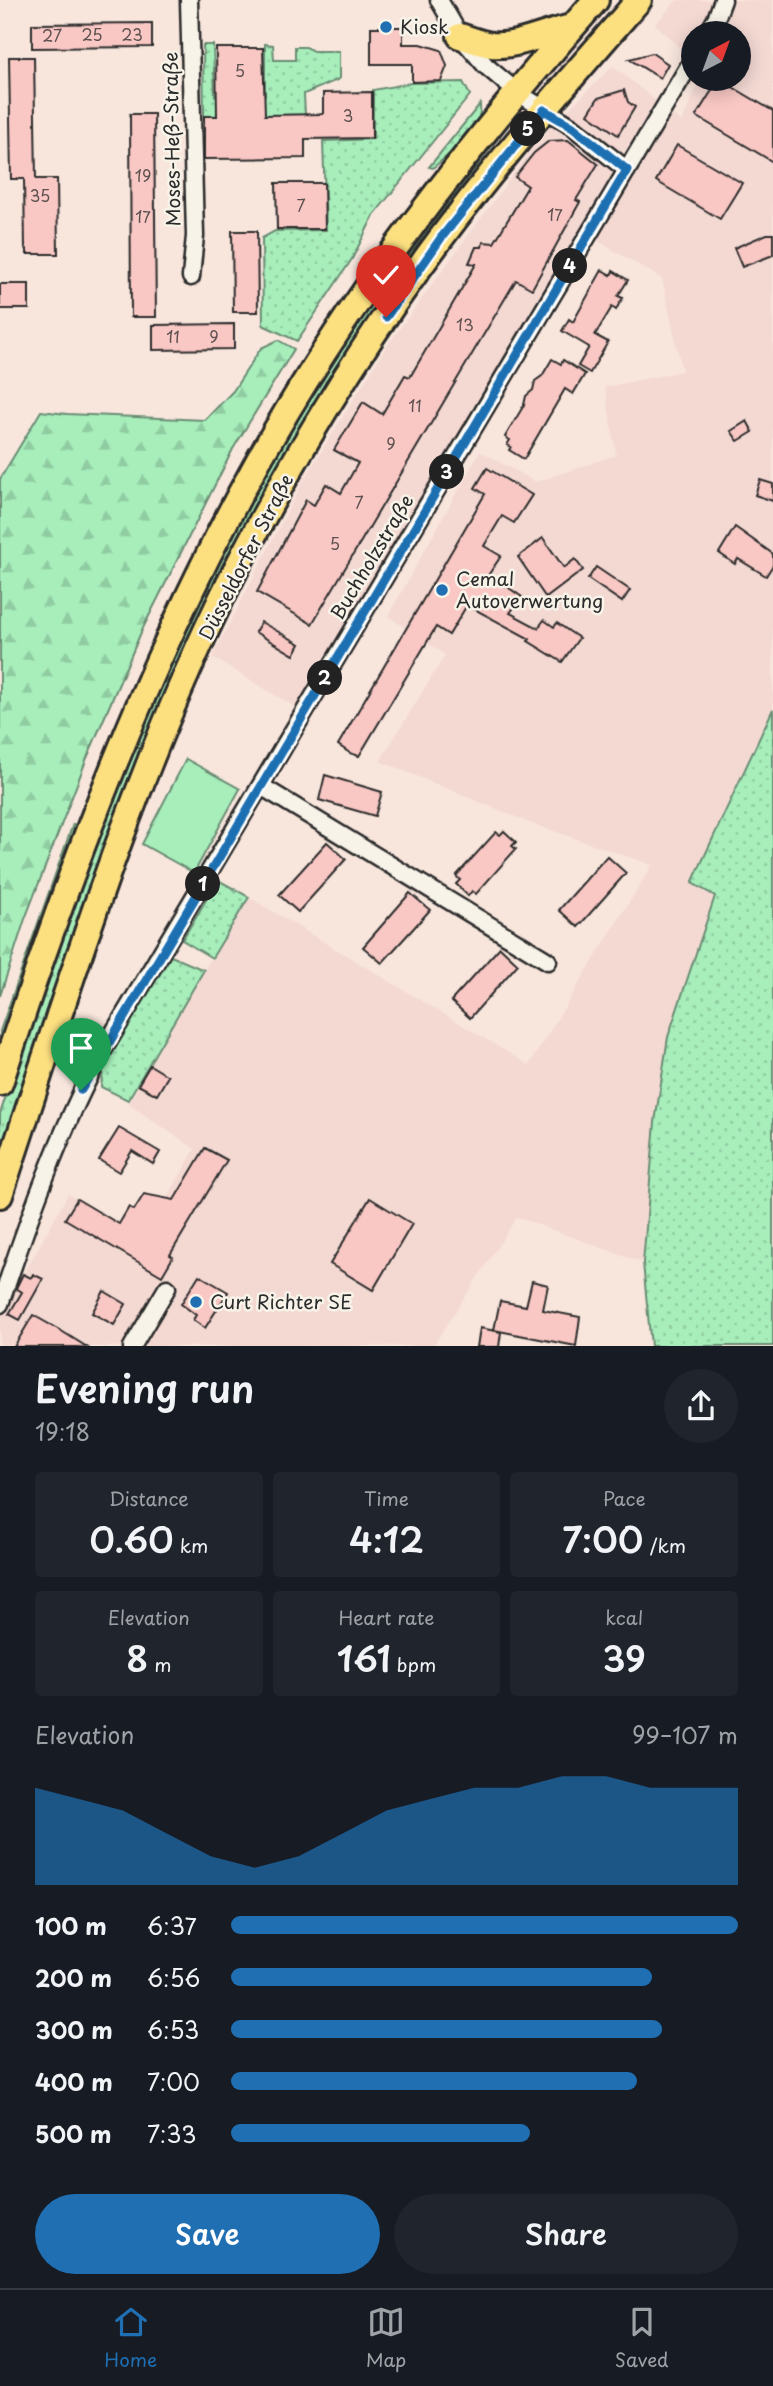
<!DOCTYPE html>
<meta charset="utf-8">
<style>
:root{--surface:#171b24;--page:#20242c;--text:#f1f3f6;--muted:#9ea1a6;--line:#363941;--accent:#1f6fb2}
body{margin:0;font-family:"Playpen Sans",sans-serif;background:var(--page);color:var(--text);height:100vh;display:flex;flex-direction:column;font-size:26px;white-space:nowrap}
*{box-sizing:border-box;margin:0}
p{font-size:23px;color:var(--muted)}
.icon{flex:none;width:38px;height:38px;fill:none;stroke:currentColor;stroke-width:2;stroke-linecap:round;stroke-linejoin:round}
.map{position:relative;height:1346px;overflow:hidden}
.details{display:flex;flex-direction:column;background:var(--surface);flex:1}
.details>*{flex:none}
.needle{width:46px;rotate:41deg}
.controls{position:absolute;left:681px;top:21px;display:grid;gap:14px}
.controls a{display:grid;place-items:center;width:70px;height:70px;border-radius:50%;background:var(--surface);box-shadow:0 4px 18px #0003;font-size:35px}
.pin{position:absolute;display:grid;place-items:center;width:60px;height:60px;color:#fff;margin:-72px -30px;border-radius:50% 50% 50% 0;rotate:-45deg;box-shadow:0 0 7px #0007}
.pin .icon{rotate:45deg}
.km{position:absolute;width:35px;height:35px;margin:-18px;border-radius:50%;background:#222;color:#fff;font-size:19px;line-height:35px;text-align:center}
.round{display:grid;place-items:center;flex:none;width:74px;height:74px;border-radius:37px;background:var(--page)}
.headline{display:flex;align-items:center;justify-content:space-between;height:119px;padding:0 35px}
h1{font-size:38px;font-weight:600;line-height:52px}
.figures{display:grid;grid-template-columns:repeat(3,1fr);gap:10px;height:119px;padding:7px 35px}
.figures div{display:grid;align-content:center;border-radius:7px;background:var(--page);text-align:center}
.figures b{font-size:35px;font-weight:600}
.figures small{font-size:19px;font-weight:400}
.figures p{font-size:19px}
.chart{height:196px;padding:14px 35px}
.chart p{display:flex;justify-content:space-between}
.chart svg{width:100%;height:126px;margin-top:7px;fill:var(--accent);opacity:.7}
.primary-button{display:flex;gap:14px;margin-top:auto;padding:14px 35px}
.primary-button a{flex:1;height:80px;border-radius:42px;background:var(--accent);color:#fff;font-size:28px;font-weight:600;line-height:80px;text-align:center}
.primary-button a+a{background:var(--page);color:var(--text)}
ul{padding:0 35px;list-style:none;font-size:23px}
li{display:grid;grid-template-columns:112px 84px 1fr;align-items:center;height:52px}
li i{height:18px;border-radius:9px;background:var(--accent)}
.menu{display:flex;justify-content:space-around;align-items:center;height:98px;border-top:2px solid var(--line);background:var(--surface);font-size:19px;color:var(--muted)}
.menu a{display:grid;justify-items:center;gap:4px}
.menu .selected{color:var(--accent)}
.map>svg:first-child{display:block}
.built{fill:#f4d9d3}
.grass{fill:url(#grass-dots);stroke:#698c73;stroke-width:2}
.forest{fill:url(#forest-firs);stroke:#698c73;stroke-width:2}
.pitch{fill:#a7eebb;stroke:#698c73;stroke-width:2}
.building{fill:#f9c8c4;stroke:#2b2b2b;stroke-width:2}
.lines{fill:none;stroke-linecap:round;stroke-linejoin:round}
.minor-casing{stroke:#2b2b2b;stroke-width:21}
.primary-casing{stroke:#2b2b2b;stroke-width:30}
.minor{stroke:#f7f3e8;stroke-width:16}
.primary{stroke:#fce080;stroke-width:24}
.route-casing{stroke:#fff;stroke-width:14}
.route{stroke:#1f6fb2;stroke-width:9}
.poi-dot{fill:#1f6fb2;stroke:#f7f3e8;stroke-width:2.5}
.labels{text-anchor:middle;stroke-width:5;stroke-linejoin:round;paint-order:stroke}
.number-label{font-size:16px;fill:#5e5251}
.poi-label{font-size:19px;fill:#2b2b2b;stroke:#f7f3e8;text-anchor:start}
.street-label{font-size:19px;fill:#2b2b2b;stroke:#f7f3e8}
</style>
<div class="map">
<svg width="773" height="1347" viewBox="0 0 773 1347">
<defs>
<pattern id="grass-dots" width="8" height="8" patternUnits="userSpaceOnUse" patternTransform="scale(1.75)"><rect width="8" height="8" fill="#a7eebb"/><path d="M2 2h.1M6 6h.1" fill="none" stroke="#90cca1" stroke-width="1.8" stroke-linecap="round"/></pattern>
<pattern id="forest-firs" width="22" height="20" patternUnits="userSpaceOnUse" patternTransform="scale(1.75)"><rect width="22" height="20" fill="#a7eebb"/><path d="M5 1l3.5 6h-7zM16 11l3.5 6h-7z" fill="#90cca1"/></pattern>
</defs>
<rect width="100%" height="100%" fill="#f8e6dd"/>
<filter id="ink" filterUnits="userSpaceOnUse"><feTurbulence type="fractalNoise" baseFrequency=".0143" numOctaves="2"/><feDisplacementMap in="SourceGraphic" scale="14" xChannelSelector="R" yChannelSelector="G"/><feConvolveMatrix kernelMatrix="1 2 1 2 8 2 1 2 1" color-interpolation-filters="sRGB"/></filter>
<g filter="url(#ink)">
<!-- built -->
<polygon class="built" points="677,0 773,0 773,709 692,882 715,896 668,1037 655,1122 643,1263 517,1217 433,1346 0,1347 0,1317 68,1194 144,1239 195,1149 128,1104 187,998 249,897 529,1065 652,865 530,823 380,761 445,655 388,616 480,451 536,482 616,455 605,387 682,371 662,279 603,244 583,230 295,707 212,657 303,481 384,350 542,135 613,66 682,122 700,79 738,79 738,33 693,33 693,60 655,24"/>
<!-- grass -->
<g class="grass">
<polygon points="265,44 273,45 274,60 295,60 295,47 306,47 313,51 339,51 339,79 304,94 305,115 204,116 203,45 213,45 215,96 265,95"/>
<polygon points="463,82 470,95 374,215 352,259 297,341 263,325 262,238 275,231 326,230 323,141 373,139 373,90 411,83"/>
<path d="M480,104C484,131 450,152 433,168L429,167Z"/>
<polygon points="507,122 509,124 429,228 381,296 327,391 93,879 0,1156 0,1114 54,953 155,690 257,483 316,386 376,293 425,225"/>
<polygon points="773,709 773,1346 651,1346 643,1263 655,1122 668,1037 715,896 692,883"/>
<polygon points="73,824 77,826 0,1047 0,1031"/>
<polygon points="218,880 249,897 212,958 182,940"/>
<polygon points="171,956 204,970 128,1100 101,1087 103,1069"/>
</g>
<!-- forest -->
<polygon class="forest" points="278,340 294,349 233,449 142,630 87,758 25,919 0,996 0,479 41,411 67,414 205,420 233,391 261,348"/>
<!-- pitch -->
<polygon class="pitch" points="186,759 240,789 194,873 142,844"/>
<!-- building -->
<g class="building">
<polygon points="152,23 152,47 32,48 32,24"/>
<polygon points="371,27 403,27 403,44 421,44 441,50 447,66 441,81 412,82 412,64 371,64"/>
<polygon points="216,48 263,48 265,115 323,114 323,93 372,92 372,138 305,139 305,158 204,159 204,116 217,116"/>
<polygon points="652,53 668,64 660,78 629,59"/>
<polygon points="9,57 34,57 36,179 57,179 58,254 27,254 27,249 25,248 24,179 11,179"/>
<polygon points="719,79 773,111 773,162 696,116"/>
<polygon points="624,90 628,102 635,107 618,135 588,114 598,98"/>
<polygon points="130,114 154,114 156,317 131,317"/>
<polygon points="568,140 598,164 576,200 580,202 532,289 516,280 312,624 257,592 306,500 314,505 326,484 341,493 358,463 334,450 363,402 382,414 405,375 410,377 476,264 469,263 476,247 482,247 483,242 494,243 528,186 515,177 534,153 549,141"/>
<polygon points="677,145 742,183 720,219 656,181"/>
<polygon points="276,183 324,183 325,229 277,229"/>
<polygon points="232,231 257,231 258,312 233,312"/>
<polygon points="767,234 773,234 773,255 742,267 734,248"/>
<polygon points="602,270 611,275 613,271 628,280 618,296 623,298 619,304 616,310 612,307 595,335 608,342 590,373 578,366 589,347 562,331 569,319 573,322"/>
<rect x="0" y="284" width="29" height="25"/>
<polygon points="234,324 234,349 153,350 153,325"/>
<polygon points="552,359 561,364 563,360 585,374 573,394 565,389 524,459 509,450 511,447 507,445 510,440 505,437 524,405 526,396 533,390 535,381 542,376"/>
<polygon points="747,421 753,432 738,441 731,431"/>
<polygon points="487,468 532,495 514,523 502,516 484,546 501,556 489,574 522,597 510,613 538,628 544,620 554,627 557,623 579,638 562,662 528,641 530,639 467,605 449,635 436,627 359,756 350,753 338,745 485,494 475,488"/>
<polygon points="760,480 773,484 773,501 755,495"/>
<polygon points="735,527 773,554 773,565 766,576 738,559 735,564 719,553"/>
<polygon points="543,538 564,568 575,559 583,570 546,598 518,557"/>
<polygon points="596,567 630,590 622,602 588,579"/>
<polygon points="261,622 300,644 294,655 255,632"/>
<polygon points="325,775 382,792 375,816 319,800"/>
<polygon points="504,831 516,842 512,846 516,849 476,894 472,891 468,896 456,884 460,880 456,876 496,832 500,835"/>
<polygon points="327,842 346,859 298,912 279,895"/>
<polygon points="607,856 626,873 578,927 559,910"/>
<polygon points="410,893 430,910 382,963 363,947"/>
<polygon points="500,947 518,964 470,1018 451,1001"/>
<polygon points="150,1065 168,1076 157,1095 138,1085"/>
<polygon points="119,1128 160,1152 153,1164 132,1151 119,1172 99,1160"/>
<polygon points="205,1148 227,1160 170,1255 173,1257 162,1276 65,1219 77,1199 119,1224 129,1207 134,1210 144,1194 174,1200"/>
<polygon points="370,1198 412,1224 373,1290 330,1264"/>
<polygon points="23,1274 31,1278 33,1274 43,1279 20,1320 9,1314 22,1292 16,1288"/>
<polygon points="199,1275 228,1292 205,1328 193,1320 196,1315 181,1304"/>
<polygon points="532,1281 548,1285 543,1310 580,1317 576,1346 494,1330 500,1301 526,1306"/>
<polygon points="104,1291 126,1304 114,1325 92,1313"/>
<polygon points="33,1315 63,1332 87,1347 14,1347"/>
<polygon points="480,1328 501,1332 499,1347 477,1347"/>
</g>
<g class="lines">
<!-- minor casing -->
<g class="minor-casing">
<g id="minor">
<polyline points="189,0 195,236 191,277"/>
<polyline points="439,0 460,36 486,66 518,93 573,127 627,170"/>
<polyline points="708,33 716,19 723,0"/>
<polyline points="261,786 548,961"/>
<path d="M0,1304C29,1218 59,1132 102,1052L693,59"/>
<polyline points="132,1347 167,1288"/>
</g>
</g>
<!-- primary casing -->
<g class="primary-casing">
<g id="primary">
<path d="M460,36C470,39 482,44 492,45C519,47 546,32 572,27"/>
<path d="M0,1083C69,871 147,660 256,465C349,297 470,144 596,0"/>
<path d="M0,1195C69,986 133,774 232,577C292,459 362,344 441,238C503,155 571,78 639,0"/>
</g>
</g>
<!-- minor -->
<use href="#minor" class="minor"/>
<!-- primary -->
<use href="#primary" class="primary"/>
</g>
</g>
<g class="lines" filter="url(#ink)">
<!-- route casing -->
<g class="route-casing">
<polyline id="route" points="81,1090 627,170 573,127 544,110 441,238 386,317"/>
</g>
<!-- route -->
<use href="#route" class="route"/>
</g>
<!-- markers -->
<g class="poi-dot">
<circle cx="386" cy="27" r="7"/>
<circle cx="442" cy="590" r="7"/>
<circle cx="196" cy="1302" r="7"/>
</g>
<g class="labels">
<!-- number labels -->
<g class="number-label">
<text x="92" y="41">25</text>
<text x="132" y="41">23</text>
<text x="52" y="42">27</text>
<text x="240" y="77">5</text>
<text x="348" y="122">3</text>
<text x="143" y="182">19</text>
<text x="40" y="202">35</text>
<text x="301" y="212">7</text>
<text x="555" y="221">17</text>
<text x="143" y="223">17</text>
<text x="465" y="331">13</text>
<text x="173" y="343">11</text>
<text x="214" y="343">9</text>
<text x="415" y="412">11</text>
<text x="391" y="450">9</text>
<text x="359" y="509">7</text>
<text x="335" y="550">5</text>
</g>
<!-- poi labels -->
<g class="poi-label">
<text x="400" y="34">Kiosk</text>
<text x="456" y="586">Cemal<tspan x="456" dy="22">Autoverwertung</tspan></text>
<text x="210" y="1309">Curt Richter SE</text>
</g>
<!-- street labels -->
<g class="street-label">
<text transform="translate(172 139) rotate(-91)" y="7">Moses-Heß-Straße</text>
<text transform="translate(246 557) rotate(-63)" y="7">Düsseldorfer Straße</text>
<text transform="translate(372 557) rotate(-59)" y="7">Buchholzstraße</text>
</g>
</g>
</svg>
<div class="controls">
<a><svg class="needle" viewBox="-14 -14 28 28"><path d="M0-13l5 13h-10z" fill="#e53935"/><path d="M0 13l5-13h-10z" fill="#9ea1a6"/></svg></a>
</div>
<div class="pin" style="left:81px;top:1090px;background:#1e9e55"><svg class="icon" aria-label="arrive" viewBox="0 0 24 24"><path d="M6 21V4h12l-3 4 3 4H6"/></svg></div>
<div class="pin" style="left:386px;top:317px;background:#d93025"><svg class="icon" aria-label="check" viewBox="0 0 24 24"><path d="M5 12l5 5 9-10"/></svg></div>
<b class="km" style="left:203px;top:884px">1</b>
<b class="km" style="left:325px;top:678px">2</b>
<b class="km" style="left:447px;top:472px">3</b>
<b class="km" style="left:570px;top:266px">4</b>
<b class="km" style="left:528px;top:129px">5</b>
</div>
<section class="details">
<div class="headline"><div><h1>Evening run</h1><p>19:18</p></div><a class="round"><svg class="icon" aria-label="share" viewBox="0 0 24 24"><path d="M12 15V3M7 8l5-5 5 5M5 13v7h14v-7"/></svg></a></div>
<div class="figures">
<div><p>Distance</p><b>0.60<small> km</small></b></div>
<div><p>Time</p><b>4:12</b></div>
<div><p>Pace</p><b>7:00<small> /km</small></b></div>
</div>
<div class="figures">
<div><p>Elevation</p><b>8<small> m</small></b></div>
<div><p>Heart rate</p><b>161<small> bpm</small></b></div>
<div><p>kcal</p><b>39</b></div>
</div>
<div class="chart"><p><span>Elevation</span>99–107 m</p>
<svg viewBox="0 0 160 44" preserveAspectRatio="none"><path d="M0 44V10L10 14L20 18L30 26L40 34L50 38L60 34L70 26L80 18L90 14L100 10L110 10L120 6L130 6L140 10L150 10L160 10V44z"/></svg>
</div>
<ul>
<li><b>100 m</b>6:37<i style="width:100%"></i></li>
<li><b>200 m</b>6:56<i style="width:83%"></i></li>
<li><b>300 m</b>6:53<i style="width:85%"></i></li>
<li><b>400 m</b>7:00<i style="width:80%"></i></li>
<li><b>500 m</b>7:33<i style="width:59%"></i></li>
</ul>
<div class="primary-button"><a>Save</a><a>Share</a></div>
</section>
<nav class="menu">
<a class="selected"><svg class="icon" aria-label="home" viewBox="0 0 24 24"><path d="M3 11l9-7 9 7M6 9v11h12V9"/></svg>Home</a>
<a><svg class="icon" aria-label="map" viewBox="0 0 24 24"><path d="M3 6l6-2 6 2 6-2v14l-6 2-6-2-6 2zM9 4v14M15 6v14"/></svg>Map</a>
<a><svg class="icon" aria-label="saved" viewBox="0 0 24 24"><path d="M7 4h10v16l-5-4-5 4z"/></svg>Saved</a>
</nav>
